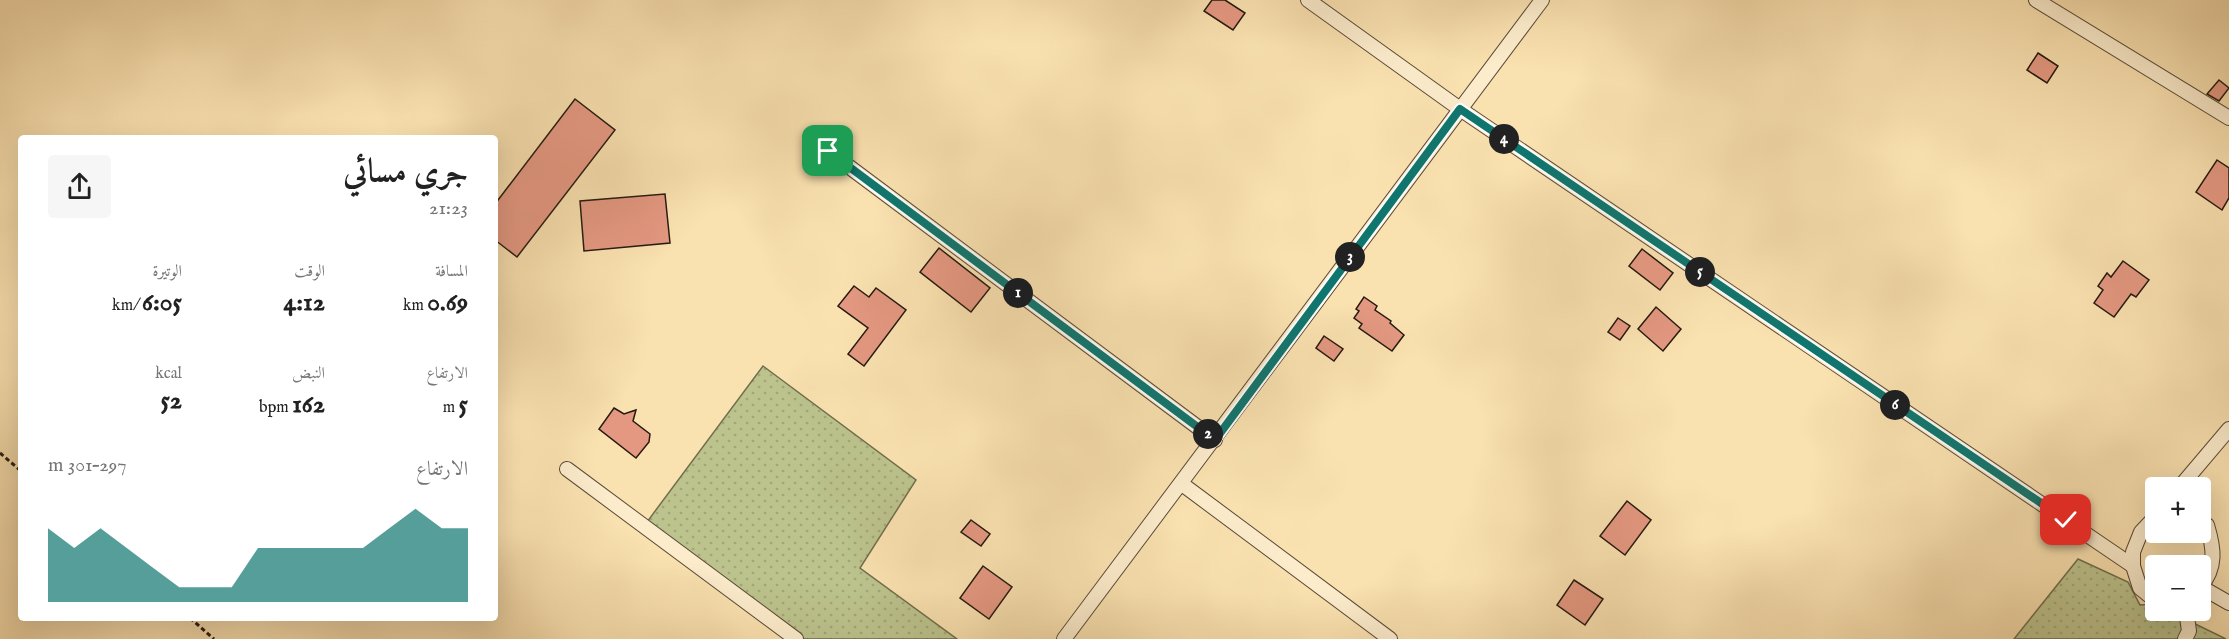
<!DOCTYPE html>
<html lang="ar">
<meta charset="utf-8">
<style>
:root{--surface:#fff;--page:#f6f6f6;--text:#222;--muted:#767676;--accent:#0f766e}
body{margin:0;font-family:"IM FELL English",Amiri,serif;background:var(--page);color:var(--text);direction:rtl;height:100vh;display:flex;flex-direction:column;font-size:22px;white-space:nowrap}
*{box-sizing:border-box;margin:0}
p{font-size:20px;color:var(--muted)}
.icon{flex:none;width:33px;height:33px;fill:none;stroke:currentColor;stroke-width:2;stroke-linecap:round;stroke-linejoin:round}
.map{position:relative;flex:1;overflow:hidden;direction:ltr}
.side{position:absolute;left:18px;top:135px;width:480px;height:486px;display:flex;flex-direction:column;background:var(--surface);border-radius:6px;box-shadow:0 6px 24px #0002;direction:rtl}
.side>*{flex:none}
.controls{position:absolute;left:2145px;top:477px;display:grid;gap:12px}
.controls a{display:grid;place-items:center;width:66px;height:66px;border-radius:6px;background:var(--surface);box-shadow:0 6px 24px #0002;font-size:30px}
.pin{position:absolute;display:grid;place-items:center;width:51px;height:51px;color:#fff;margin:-26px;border-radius:12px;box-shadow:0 3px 9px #0006}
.km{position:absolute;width:30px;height:30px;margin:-15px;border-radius:50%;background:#222;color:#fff;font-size:16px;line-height:30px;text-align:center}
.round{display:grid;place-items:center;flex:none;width:63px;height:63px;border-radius:6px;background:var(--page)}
.headline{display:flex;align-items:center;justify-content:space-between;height:102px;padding:0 30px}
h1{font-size:33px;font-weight:700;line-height:45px}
.figures{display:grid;grid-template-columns:repeat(3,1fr);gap:9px;height:102px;padding:6px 30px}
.figures div{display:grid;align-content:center}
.figures b{font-size:26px;font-weight:700}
.figures small{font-size:16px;font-weight:400}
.figures p{font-size:16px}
.chart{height:168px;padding:12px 30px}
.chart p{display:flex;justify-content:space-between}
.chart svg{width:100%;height:108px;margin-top:6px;fill:var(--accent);opacity:.7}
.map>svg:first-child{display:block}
.grass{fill:url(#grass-dots);stroke:#706e4e;stroke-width:1.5}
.building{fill:#e49881;stroke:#251a10;stroke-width:1.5}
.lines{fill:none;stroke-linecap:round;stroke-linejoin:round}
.street-casing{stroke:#5a4c38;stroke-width:16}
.path{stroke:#251a10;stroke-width:3;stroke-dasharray:4.5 3;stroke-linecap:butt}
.street{stroke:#fceccc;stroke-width:14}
.route-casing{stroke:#fff;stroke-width:12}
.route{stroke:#0f766e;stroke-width:8}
</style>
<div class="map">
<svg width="2229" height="639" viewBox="0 0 2229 639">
<defs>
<pattern id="grass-dots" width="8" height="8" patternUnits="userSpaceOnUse" patternTransform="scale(1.5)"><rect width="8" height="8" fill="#bcc38d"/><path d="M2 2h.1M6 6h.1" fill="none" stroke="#a1a779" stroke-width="1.8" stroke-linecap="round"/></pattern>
</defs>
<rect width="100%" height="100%" fill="#fae1b0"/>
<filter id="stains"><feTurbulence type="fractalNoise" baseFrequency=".00333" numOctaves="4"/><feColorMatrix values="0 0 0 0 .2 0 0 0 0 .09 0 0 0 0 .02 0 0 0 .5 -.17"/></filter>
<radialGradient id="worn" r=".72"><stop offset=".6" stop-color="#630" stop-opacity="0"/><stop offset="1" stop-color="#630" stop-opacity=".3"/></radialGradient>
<!-- grass -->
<g class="grass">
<polygon points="763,366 916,480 860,568 957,639 796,639 644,526"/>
<polygon points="2078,559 2128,582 2140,605 2155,604 2156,610 2180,611 2187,620 2226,639 2014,639"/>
</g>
<!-- building -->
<g class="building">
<polygon points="1212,0 1225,0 1245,13 1233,30 1204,11"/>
<polygon points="2038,53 2058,66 2047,83 2027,70"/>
<polygon points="2219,80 2229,88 2219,101 2207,94"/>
<polygon points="575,99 615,130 517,257 495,240 495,204"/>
<polygon points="2217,160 2229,168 2229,198 2222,210 2196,192"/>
<polygon points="665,194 670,243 584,251 580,201"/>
<polygon points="939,248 990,288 971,312 920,272"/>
<polygon points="1642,249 1673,273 1660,290 1629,266"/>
<polygon points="2123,261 2149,280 2136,297 2131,294 2114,317 2094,303 2103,290 2098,286 2107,273 2111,277"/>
<polygon points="854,286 869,297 876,288 906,310 864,366 848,354 868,328 838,306"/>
<polygon points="1364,297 1377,306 1375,310 1391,321 1390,323 1404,335 1392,351 1359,328 1362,324 1354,318 1359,311 1356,309"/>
<polygon points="1656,307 1681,329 1663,351 1638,329"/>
<polygon points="1618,318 1630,326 1620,340 1608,332"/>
<polygon points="1324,336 1343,349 1334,361 1316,348"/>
<polygon points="614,408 624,414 636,410 633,421 650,434 649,442 636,458 599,429"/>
<polygon points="1627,501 1651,520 1625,555 1600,536"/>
<polygon points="971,520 990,534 981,546 961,532"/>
<polygon points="983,566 1012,587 989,619 960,598"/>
<polygon points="1574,580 1603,599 1585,625 1557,605"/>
</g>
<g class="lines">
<!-- street casing -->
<g class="street-casing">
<g id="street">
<polyline points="1308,0 1460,109 2133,566"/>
<polyline points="2036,0 2229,118"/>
<polyline points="828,151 1215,440"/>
<polyline points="567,469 796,639"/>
<polyline points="1182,484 1390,639"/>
<polyline points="2179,488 2229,429"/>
<polyline points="2156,516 2141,532 2133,552 2133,566 2140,588 2156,601"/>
<path d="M2200,521L2207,525C2214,548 2217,568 2200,587"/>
<polyline points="2201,587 2229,603"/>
<polyline points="1064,639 1542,0"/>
<polyline points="2185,639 2189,631 2186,610"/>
</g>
</g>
<!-- path -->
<g class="path">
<polyline points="0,453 21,471"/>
<polyline points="190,618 214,639"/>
</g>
<!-- street -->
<use href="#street" class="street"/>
</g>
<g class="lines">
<!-- route casing -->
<g class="route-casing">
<polyline id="route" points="828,151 1215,440 1460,109 2066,520"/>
</g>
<!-- route -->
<use href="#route" class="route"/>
</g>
<rect width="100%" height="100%" filter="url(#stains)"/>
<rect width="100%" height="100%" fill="url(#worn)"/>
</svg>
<div class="controls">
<a>+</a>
<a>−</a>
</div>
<div class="pin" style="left:828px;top:151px;background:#1e9e55"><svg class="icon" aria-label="arrive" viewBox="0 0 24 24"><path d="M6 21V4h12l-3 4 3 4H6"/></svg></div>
<div class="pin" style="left:2066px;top:520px;background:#d93025"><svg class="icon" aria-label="check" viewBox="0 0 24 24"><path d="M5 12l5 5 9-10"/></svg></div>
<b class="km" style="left:1018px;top:293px">1</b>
<b class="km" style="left:1208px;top:434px">2</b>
<b class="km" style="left:1350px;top:257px">3</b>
<b class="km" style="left:1504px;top:139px">4</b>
<b class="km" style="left:1700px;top:272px">5</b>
<b class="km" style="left:1895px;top:405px">6</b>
<section class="side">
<div class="headline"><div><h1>جري مسائي</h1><p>21:23</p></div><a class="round"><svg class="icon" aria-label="share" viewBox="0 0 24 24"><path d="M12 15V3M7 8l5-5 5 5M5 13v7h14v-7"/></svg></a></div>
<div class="figures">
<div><p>المسافة</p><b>0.69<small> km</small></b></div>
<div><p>الوقت</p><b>4:12</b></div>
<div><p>الوتيرة</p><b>6:05<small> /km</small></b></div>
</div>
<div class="figures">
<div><p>الارتفاع</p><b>5<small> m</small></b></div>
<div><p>النبض</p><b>162<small> bpm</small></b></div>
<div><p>kcal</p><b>52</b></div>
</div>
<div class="chart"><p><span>الارتفاع</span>297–301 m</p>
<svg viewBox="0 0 160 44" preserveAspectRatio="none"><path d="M0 44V14L10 22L20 14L30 22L40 30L50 38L60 38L70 38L80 22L90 22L100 22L110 22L120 22L130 14L140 6L150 14L160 14V44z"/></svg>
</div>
</section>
</div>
